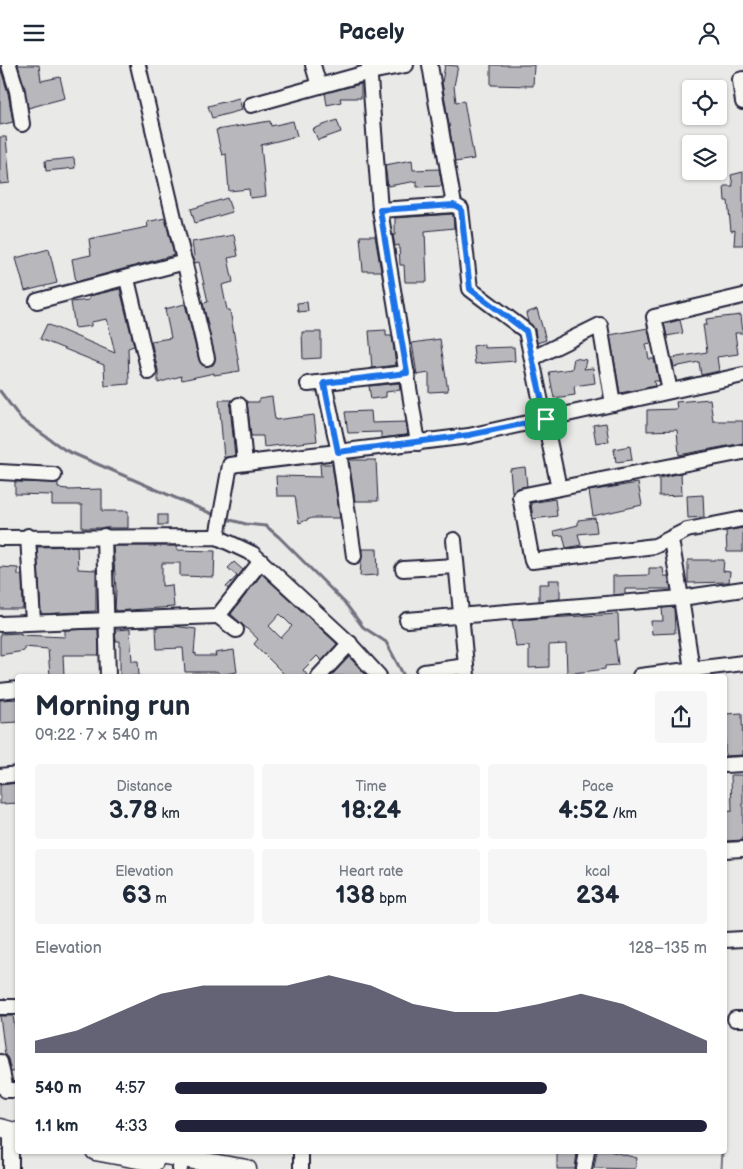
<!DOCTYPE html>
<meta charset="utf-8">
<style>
:root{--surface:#fff;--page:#f6f6f7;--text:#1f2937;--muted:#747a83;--accent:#22223b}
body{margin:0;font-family:"Balsamiq Sans",sans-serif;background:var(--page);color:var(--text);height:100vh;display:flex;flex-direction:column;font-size:19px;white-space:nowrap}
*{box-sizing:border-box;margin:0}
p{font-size:16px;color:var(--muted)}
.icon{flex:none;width:28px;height:28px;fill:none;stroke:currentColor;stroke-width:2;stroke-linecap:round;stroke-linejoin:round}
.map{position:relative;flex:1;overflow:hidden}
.side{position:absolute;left:15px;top:609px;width:712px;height:480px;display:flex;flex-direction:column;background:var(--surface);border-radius:5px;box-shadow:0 1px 4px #0004}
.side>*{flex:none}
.buttons{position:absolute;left:682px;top:15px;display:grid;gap:10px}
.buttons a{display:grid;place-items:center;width:45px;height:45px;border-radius:5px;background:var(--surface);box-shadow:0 1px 4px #0004;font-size:25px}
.pin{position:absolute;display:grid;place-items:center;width:42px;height:42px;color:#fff;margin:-21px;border-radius:10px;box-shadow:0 2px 8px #0006}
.round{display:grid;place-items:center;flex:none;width:52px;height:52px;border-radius:5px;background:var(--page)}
.summary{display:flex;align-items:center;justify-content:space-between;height:85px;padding:0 20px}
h1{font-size:28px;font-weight:800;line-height:38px}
.stats{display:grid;grid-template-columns:repeat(3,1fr);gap:8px;height:85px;padding:5px 20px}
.stats div{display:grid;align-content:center;border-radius:5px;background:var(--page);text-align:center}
.stats b{font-size:25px;font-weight:800}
.stats small{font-size:14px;font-weight:400}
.stats p{font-size:14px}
.chart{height:140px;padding:10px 20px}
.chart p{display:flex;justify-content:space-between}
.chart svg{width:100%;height:90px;margin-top:5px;fill:var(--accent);opacity:.7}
ul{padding:0 20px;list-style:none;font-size:16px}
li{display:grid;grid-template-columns:80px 60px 1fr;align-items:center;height:38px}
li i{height:12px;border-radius:6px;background:var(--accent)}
header{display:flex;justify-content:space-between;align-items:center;height:65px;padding:0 20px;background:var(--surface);font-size:22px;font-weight:800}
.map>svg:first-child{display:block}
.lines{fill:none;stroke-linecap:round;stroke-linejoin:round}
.stream{stroke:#71717f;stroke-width:3}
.building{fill:#b8b8bc;stroke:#22223b;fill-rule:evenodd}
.minor-casing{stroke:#22223b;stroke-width:18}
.major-casing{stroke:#22223b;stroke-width:21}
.minor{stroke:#f6f6f2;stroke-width:14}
.major{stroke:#f6f6f2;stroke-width:18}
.route-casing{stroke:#fff;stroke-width:10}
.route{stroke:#1a73e8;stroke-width:6}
</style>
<header><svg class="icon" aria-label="menu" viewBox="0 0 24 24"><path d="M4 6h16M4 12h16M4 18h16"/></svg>Pacely<svg class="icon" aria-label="person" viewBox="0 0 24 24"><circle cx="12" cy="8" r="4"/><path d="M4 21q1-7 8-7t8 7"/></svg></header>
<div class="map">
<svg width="743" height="1104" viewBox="0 0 743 1104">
<rect width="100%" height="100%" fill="#e9e9e7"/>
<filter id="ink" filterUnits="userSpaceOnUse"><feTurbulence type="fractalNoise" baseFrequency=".02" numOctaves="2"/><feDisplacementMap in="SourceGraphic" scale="10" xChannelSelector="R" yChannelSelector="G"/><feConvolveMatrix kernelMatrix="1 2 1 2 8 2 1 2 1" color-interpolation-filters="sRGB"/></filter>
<g filter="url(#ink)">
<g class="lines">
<!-- stream -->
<g class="stream">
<polyline points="0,326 21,354 65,385 217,451"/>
<polyline points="223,453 246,459 266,461 279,472 345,538 363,562 386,577 404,611"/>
<polyline points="721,1104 722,1086"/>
</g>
</g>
<!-- building -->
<g class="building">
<polygon points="18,0 39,0 41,16 60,12 65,33 28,43"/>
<polygon points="445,0 458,1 454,21 456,37 464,36 474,94 455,97 442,17"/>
<polygon points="491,0 534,0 533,21 491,20"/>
<polygon points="0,2 8,28 13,57 0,60"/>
<polygon points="361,19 361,33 340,33 341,37 327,40 325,28"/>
<polygon points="239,33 242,45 212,53 208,41"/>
<polygon points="337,55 341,67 318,75 313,64"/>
<polygon points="270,56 271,61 293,56 297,71 261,80 266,131 250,133 249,124 229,126 226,89 222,90 220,83 216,65"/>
<polygon points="0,72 6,72 10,118 0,119"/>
<polygon points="74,93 75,103 46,106 45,96"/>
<polygon points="412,95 413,105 439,104 442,121 417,122 417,116 388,121 385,100"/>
<polygon points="743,107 743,180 734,180 735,165 731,166 728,136 725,136 724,121 733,121 731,110"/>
<polygon points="227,133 232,147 195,158 191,144"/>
<polygon points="453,149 454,163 425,166 427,217 405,217 404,200 400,200 399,180 395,181 393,170 395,170 395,153"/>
<polygon points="165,153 174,190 76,217 72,194 91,190 89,174 148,162 147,157"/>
<polygon points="234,170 238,191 228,193 233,217 222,220 227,245 230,245 240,306 214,310 214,308 182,315 181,311 158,318 158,305 151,276 171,273 165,244 185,239 199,295 205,301 213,300 215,296 203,238 208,237 199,197 195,198 192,177"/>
<polygon points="360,171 375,171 381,206 363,206"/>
<polygon points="49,184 57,218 25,226 16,193"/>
<polygon points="120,224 134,281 128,283 129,319 105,321 104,300 40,274 47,259 115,288 107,254 91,257 91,261 75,263 71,237 89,235 89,231"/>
<polygon points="307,237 308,246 298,247 297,238"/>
<polygon points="537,244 546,275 537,278 535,264 528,257 526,248"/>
<polygon points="741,250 743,268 735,268 738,289 717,292 719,306 701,310 699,297 674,302 672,293 707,287 703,260 707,260 706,254"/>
<polygon points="680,255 683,268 667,271 664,259"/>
<polygon points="648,263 651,278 646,279 649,294 654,294 659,316 654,316 655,321 620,328 610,270"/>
<polygon points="386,265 386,271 392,271 396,300 372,303 369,266"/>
<polygon points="302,267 321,267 321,293 303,294"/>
<polygon points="440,274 448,326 429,327 429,308 417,310 412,278"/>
<polygon points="484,279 484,283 514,282 515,296 475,299 473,281"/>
<polygon points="574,293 586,295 584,304 593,303 595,318 574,321 575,330 554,333 549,307 572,304"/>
<polygon points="399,318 400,325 386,327 386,332 371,334 369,321"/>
<polygon points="272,332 275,355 314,350 317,376 264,382 263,371 251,371 247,337 259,337 259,334"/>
<polygon points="710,334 713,356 743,356 743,378 679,390 677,365 647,366 647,345 677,344 676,337"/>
<polygon points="219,335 232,335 230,341 235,391 226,392 224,393"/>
<polygon points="371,346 372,358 406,357 408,370 381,373 381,367 348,368 345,347"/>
<polygon points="606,358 609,376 596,378 593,360"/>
<polygon points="630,381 632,395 616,397 614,384"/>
<polygon points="349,395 376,395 378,436 355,436"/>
<polygon points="320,399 332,399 340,453 312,453 299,458 295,431 277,431 276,411 321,412"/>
<polygon points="525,402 527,421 518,423 512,427 510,404"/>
<polygon points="681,408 682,430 659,431 659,413"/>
<polygon points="15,417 58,418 58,423 68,424 68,425 102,424 102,446 128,446 128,463 82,463 82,440 52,440 52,430 15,429"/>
<polygon points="638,418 642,440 593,451 589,426"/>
<polygon points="703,430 704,452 688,453 687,431"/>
<polygon points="555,434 557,451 533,454 531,438"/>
<rect x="158" y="450" width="9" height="10"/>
<polygon points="595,453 597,467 578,469 581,480 566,483 563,470 555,471 554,466 578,460 578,455"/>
<polygon points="743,463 743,487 727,487 726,466"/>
<polygon points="77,481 78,504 96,505 96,546 41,549 37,482"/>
<polygon points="113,481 177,481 177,485 215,486 214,512 180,511 180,498 162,498 162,521 172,520 174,542 115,546 116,524"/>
<polygon points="362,484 377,484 378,510 360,511"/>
<polygon points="688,495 724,495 723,506 730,507 729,517 688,518"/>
<polygon points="234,497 243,505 228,524 226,522 237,511 228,503"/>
<polygon points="0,502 18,503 18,510 22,510 23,544 0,544"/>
<polygon points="649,503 663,503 664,511 668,511 671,524 625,524 625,529 613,530 613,511 649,510"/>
<path d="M262,509L337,579L322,596L317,591L303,605L308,611H286L254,579L258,574L231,549ZM280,549L292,561L281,573L269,561Z"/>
<polygon points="548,515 560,515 560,534 539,536 539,519 549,519"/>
<polygon points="674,542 675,568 652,569 651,556 663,556 662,543"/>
<polygon points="618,549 619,575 615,575 618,600 605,601 605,604 567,609 566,579 549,580 549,602 529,603 529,581 516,582 512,555"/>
<polygon points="174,561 196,564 194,589 196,588 196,591 216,591 215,588 234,585 237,607 219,610 218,607 185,607 183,583 157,584 156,562"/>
<polygon points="98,564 99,590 63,590 64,611 50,611 48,584 24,582 24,586 0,590 0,569 21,568 21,570 65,572 65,565"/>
<polygon points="130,564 132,596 138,596 139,611 120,611 120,576 116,576 115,565"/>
<polygon points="349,592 367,611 331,611"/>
<polygon points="18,634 18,657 0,658 0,635"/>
<polygon points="742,648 743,690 725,691 725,649"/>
<polygon points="731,710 743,710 743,775 725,776 725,747 732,746"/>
<polygon points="18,718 18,738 0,739 0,720"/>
<polygon points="0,951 13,951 18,980 18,1006 11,1007 5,990"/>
<polygon points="557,1086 577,1087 575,1104 557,1104"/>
<polygon points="597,1086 609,1086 637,1093 635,1104 594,1103"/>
</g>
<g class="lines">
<!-- minor casing -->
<g class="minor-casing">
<g id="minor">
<polyline points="9,0 17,26 22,59"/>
<polyline points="138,0 207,293"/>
<polyline points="313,0 319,21"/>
<polyline points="369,0 380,145 418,378"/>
<polyline points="743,14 740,15 743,37"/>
<polyline points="251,40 370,7 406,0"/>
<polyline points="454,140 461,144 470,224 526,266 559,423"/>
<polyline points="380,145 454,140 430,0"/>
<polyline points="127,214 149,307"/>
<polyline points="37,236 185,197"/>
<polyline points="533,293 600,260 613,339"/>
<polyline points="324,318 339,387 354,491"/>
<polyline points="308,319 407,308"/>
<polyline points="670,326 654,252 743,231"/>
<polyline points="239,340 245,398"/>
<polyline points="743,387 520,431 532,496 655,481 687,465 743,454"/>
<polyline points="0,407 54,410"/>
<polyline points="28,471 33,557"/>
<polyline points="104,471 108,611"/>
<polyline points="217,472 230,400 469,371 743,310"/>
<polyline points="0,473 217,472 253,489 347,576 379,611"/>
<polyline points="454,475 467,611"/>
<polyline points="403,504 456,501"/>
<polyline points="407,555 681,533 671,475"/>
<polyline points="0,559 218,551"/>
<polyline points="236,565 218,551 261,496"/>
<polyline points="424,607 466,601"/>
<polyline points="319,611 350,578"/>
<polyline points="640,611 743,598"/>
<polyline points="693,611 681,533 743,524"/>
<polyline points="0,626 18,624"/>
<polyline points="725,700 743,699"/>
<polyline points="0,711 18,709"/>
<polyline points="725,785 743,784"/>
<polyline points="725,875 743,874"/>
<polyline points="0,942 18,942"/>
<polyline points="735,954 743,954"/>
<polyline points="0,997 6,1025 18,1025"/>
<polyline points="11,1066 11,1104"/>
<polyline points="180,1102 180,1104"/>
<polyline points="301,1104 301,1086"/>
<polyline points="584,1104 587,1086"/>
</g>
</g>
<!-- major casing -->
<g class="major-casing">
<g id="major">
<polyline points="0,1063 18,1068"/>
<polyline points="95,1086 154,1097"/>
<polyline points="141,1086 247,1104"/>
</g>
</g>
<!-- minor -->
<use href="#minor" class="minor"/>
<!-- major -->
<use href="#major" class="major"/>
</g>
</g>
<g class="lines" filter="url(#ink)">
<!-- route casing -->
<g class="route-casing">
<polygon id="route" points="454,140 461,144 470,224 526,266 546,354 469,370 338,387 324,318 407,308 380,145"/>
</g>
<!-- route -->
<use href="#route" class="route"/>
</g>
</svg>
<div class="buttons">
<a><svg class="icon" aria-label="locate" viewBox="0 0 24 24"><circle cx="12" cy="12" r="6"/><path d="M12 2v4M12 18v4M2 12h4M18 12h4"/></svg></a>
<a><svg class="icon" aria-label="layers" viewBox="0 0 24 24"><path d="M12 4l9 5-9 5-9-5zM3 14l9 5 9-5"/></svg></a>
</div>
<div class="pin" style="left:546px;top:354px;background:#1e9e55"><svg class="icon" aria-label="arrive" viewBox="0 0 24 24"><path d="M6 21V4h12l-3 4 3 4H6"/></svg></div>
<section class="side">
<div class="summary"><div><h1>Morning run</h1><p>09:22 · 7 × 540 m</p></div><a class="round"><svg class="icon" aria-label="share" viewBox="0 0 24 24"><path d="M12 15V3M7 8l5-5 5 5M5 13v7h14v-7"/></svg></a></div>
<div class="stats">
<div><p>Distance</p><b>3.78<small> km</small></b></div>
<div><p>Time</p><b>18:24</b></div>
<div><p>Pace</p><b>4:52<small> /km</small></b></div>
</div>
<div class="stats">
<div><p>Elevation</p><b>63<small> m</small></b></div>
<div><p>Heart rate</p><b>138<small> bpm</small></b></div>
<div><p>kcal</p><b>234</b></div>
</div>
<div class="chart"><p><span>Elevation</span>128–135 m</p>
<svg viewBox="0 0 160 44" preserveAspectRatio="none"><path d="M0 44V38L10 33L20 24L30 15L40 11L50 11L60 11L70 6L80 11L90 20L100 24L110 24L120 20L130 15L140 20L150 29L160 38V44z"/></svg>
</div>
<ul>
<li><b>540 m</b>4:57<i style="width:70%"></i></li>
<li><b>1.1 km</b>4:33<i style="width:100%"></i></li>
</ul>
</section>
</div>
